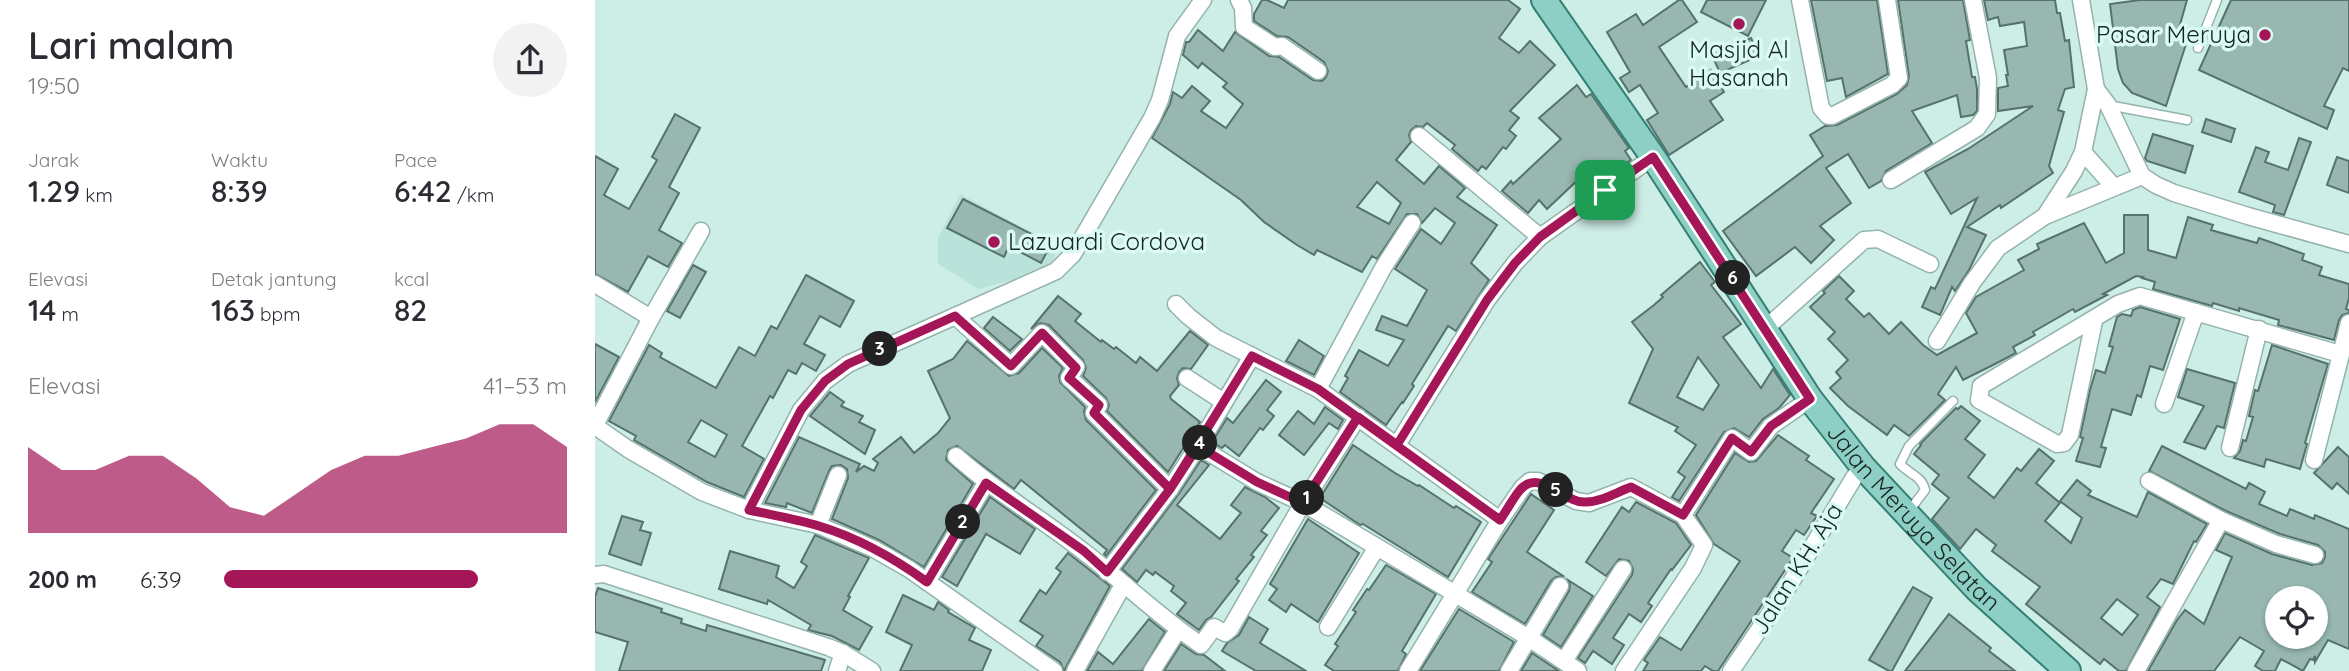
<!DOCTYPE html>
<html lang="id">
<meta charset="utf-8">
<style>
:root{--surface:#fff;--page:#f2f2f3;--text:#2b2b33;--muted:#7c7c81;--accent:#a51658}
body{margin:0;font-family:Quicksand,sans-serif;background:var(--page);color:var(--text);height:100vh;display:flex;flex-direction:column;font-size:26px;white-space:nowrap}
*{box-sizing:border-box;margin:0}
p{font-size:23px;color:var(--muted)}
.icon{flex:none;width:38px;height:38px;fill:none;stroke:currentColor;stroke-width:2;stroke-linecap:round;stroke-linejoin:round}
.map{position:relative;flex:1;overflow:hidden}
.drawer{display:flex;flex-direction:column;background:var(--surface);width:595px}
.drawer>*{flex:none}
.buttons{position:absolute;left:1670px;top:586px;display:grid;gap:14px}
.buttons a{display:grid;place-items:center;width:63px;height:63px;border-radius:50%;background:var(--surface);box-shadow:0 2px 5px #0004;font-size:35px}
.pin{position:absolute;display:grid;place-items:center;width:60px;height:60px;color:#fff;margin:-30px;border-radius:14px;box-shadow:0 4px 10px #0006}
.km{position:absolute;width:35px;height:35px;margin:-18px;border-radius:50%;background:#222;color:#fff;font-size:19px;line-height:35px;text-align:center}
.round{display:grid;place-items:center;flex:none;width:74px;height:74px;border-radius:37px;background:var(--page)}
.summary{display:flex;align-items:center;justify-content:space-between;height:119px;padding:0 28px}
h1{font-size:38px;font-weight:600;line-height:52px}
.metrics{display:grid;grid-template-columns:repeat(3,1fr);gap:10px;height:119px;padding:7px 28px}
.metrics div{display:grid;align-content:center}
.metrics b{font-size:30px;font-weight:600}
.metrics small{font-size:19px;font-weight:400}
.metrics p{font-size:19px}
.chart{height:196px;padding:14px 28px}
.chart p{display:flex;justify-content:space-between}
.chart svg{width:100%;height:126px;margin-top:7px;fill:var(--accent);opacity:.7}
ul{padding:0 28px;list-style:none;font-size:23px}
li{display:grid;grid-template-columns:112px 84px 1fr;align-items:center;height:52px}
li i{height:18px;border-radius:9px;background:var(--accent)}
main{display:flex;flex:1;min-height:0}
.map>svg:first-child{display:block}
.built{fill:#b9e3da}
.building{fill:#97b7b0;stroke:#55726c;stroke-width:2;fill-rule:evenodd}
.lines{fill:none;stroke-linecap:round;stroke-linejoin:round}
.lane-casing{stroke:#94b3ad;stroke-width:11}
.street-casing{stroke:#94b3ad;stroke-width:19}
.primary-casing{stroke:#337f72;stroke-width:28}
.lane{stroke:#fff;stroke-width:8}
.street{stroke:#fff;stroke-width:16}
.primary{stroke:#8dcfc4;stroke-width:24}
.route-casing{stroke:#fff;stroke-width:14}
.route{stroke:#a51658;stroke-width:9}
.poi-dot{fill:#a51658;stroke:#dafbf4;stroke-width:2.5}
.labels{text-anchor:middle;stroke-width:7;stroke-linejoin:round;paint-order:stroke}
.poi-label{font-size:24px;fill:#192523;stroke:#dafbf4;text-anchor:end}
.street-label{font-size:24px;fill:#192523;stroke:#dafbf4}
</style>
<main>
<section class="drawer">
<div class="summary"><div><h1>Lari malam</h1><p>19:50</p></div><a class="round"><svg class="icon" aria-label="share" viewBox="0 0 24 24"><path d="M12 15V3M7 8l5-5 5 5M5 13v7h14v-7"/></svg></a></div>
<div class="metrics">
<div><p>Jarak</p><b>1.29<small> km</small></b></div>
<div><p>Waktu</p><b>8:39</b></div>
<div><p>Pace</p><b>6:42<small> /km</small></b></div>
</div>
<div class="metrics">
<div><p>Elevasi</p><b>14<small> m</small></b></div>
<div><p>Detak jantung</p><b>163<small> bpm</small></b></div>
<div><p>kcal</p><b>82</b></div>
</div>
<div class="chart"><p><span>Elevasi</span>41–53 m</p>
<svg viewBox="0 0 160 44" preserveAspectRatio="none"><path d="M0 44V14L10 22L20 22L30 17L40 17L50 25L60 35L70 38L80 30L90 22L100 17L110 17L120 14L130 11L140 6L150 6L160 14V44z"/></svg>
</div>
<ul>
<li><b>200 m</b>6:39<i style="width:74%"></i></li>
</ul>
</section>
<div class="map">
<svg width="1754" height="671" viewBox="0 0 1754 671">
<rect width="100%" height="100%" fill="#cdeee6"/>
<!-- built -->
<polygon class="built" points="365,194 464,247 453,270 384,289 343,264 343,238"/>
<!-- building -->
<g class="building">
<path d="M667,0H672L689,8L693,0H913L925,9L904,38L924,53L935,41L960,65L915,111L924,118L914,130L921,136L911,149L908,147L891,169L887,166L883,171L857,149L860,145L832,123L828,127L821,126L816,130L814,135L816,142L801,160L829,184L844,166L870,188L862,197L902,225L876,263L894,280L861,331L853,326L817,384L819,386L808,403L807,402L791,425L745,392L753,378L750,376L764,350L793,366L809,340L781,330L787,316L812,326L832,290L800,269L826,229L846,244L860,223L840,208L827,223L822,214H812L782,259L777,256L767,272L722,250L719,255L702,245L669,222L646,200L557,138L575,104L578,92L587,98L597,86L615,101L606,111L631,128L648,104L628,87L632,83L607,63L603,68L588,55L591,42H594L603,30L628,51L640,32L674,56L684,57L718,80L727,81L731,77L733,71L729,62L693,37L682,36L659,21V14ZM782,182L806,203L794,224L762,207Z"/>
<polygon points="1084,0 1087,0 1102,22 1064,47 1091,87 1116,70 1129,92 1115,101 1128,120 1074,155 1052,120 1063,113 1045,85 1034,92 1025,78 1035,72 1012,32 1041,14 1048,25"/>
<polygon points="1112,0 1171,0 1153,36 1106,12"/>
<polygon points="1216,0 1282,0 1293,74 1251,97 1247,78 1232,81"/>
<polygon points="1303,0 1368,0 1375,40 1371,41 1377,77 1380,77 1382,89 1382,111 1378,115 1366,117 1362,95 1317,111 1337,143 1291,171 1286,181 1274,188 1253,154 1231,168 1256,203 1225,226 1239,240 1216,263 1200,247 1161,276 1128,231 1228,156 1215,135 1230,126 1242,125 1302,94 1312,85 1314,76"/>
<polygon points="1389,0 1460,0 1462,13 1465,13 1470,41 1474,40 1479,87 1470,89 1463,110 1469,112 1454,166 1458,173 1406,208 1405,205 1372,227 1391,235 1374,270 1360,291 1357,287 1345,315 1327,307 1336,287 1340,289 1382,198 1356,214 1330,172 1373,149 1438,106 1403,111 1403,88 1413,86 1411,75 1413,75 1409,50 1432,46 1429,22 1405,26 1403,17 1393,20"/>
<polygon points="1545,0 1592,0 1582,35 1593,38 1571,106 1537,93 1528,83 1523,69 1515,4"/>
<polygon points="1636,0 1754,0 1754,71 1748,68 1729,106 1739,110 1732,129 1604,70"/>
<polygon points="1156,38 1164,56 1125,73 1117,55"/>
<polygon points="982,85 991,97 996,94 1034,148 1030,151 1036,160 1009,178 1002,170 989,180 987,176 952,209 944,200 933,213 907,191 916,181 918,184 966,139 944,118"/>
<polygon points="80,114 105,128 74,187 84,193 64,230 87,243 73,267 53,256 33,292 0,274 0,156 23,169 9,195 34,209 62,160 57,157"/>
<polygon points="1611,119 1640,129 1636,142 1607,132"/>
<polygon points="1558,134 1598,146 1590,173 1552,161 1550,158"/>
<polygon points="1704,138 1716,142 1689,215 1678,212 1680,205 1644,192 1661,147 1674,152 1670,162 1693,170"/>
<polygon points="1742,157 1754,161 1754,193 1732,185"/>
<polygon points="368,199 456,244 446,263 414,246 409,257 352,228"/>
<polygon points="1529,215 1553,215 1553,250 1581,258 1593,217 1618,225 1616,230 1662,243 1664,238 1709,254 1707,260 1727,267 1724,275 1754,284 1754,298 1751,309 1754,310 1754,313 1747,315 1744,320 1739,340 1683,325 1684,320 1644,308 1644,311 1618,303 1617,306 1558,289 1560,282 1547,278 1548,277 1541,276 1508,294 1512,295 1480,312 1478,309 1438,332 1440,335 1418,347 1421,353 1398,365 1368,380 1361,367 1343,394 1350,400 1314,436 1299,425 1292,435 1253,406 1235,388 1246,378 1241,372 1253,360 1233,339 1240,332 1215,307 1230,293 1228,291 1244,276 1259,291 1251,299 1269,317 1274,313 1294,334 1306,322 1328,345 1342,355 1382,333 1371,313 1381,297 1429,270 1423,260 1444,249 1442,244 1489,223 1511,263 1529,253"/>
<path d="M1105,262L1120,282L1116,285L1146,324L1128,337L1166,388L1178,369L1195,395L1184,408L1168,419L1154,437L1139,428L1129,432L1084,501L1077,497L1090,477L1083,472L1101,445L1080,431L1083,427L1034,403L1058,349L1037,322L1059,305L1068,297L1066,295ZM1103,357L1124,385L1108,410L1082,397Z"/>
<polygon points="98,265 111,272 85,318 72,311"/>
<path d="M211,275L259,301L245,327L225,316L209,344L230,355L221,371L207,363L201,374L193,370L178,398L175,396L147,446L169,459L149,497L112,482L39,440L41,436L14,421L54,345L67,353L65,357L121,388L144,347L160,356L176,326L182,329ZM106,420L132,435L120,457L93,442Z"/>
<polygon points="463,296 486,314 480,321 506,342 507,340 519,349 521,347 541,363 545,357 562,371 595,331 613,345 596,369 588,368 584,372 582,378 584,385 575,396 576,399 605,422 573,472 512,411 514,405 511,398 488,376 491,368 488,360 454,325 445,323 436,329"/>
<polygon points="1545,307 1585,319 1568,370 1555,366 1546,397 1542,395 1536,415 1517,409 1506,447 1511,448 1505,467 1481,461 1488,438 1485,437 1495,390 1501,370 1510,373 1518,347 1514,346 1522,317 1527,314 1536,316 1538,310"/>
<polygon points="398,317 427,339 415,351 389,328"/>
<polygon points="704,340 729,356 719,375 691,361"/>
<polygon points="372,341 414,376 424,373 447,348 468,368 464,376 465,382 490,407 489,412 491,420 561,490 511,556 509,554 512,550 426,480 419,489 362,446 353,450 351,460 378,484 329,567 284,540 237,519 253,478 252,469 246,465 237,466 234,471 217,513 192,503 191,507 170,503 204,437 265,464 261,472 269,466 279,471 283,463 278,459 306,437 319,453 343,433 355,418 333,371 358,359"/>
<polygon points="0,344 24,357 0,402"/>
<polygon points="1677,345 1733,364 1710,443 1712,444 1705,469 1671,459 1669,467 1639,458 1645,451 1648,440 1651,441 1658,417 1654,416 1660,390 1663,391"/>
<polygon points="1592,369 1640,383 1629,428 1622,426 1610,449 1589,442 1609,406 1583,397"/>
<polygon points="671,380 686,392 672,410 679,416 668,430 665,428 644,456 630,445 627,448 617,442 632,418 638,423"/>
<polygon points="235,392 249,402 246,406 268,416 264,422 280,430 270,454 215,416"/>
<path d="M1366,406L1385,421L1370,439L1390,455L1373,477L1399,498L1422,468L1426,471L1444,449L1459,461L1441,483L1465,503L1450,521L1476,543L1487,518L1465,501L1482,480L1496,491L1493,495L1542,517L1553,492L1612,524L1601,542L1599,541L1578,584L1566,579L1552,597L1565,607L1531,671H1524L1509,659L1505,664L1431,604L1445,587L1397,551L1401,545L1381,529L1365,549L1337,519L1354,498L1337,484L1344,475L1319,454L1326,445L1325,444L1361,408L1363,409ZM1522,599L1543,615L1527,635L1506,618Z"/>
<polygon points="730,407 748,420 743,429 734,423 709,455 684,435 703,411 719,424"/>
<polygon points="1183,435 1214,456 1211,460 1239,479 1216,513 1222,516 1209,535 1201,530 1187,551 1198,558 1123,671 1118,671 1110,666 1106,671 1048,671 1053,663 1049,660 1065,637 1086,650 1145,561 1119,544 1101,515 1140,453 1154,462 1161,461"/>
<polygon points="758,445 800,473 823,486 824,485 859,508 861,506 886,522 853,577 768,524 765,525 725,498"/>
<path d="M1567,446L1651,489L1654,483L1670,492L1664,504L1692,516L1695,509L1719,519L1720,515L1754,529V649L1733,640L1720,662V656L1718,660L1715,659L1708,671L1686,659L1680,671H1668L1660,666L1669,651L1645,637L1619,671H1553L1582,620L1590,610L1609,624L1637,557L1621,550L1630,533L1677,554L1717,565L1727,563L1730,557V552L1723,545L1685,534L1631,511L1554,471ZM1682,598H1720V637H1682Z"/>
<polygon points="1743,447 1754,457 1754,494 1742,483 1737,489 1719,473"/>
<polygon points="606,460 614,465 582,505 625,539 646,513 636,505 650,487 670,497 684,508 666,531 672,535 656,555 659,557 641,579 644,581 616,617 611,620 604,630 582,614 591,603 576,591 579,586 560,572 558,575 551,570 542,582 527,569 583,495"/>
<polygon points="936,494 959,510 932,552 968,576 961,577 956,581 930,624 877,592 897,562 893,559"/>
<polygon points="395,497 440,529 425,554 391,534 362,586 347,577"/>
<polygon points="1041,502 1081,523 1096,545 1077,570 1076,569 1053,603 1057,606 1046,622 1034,614 1018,638 1029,645 1017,664 998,651 990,663 983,658 1037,575 1038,569 1034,561 1024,559 1011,576 991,562 1027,507 1034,512"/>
<polygon points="27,516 48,522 45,530 56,533 46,565 14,554"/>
<polygon points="713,519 764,553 723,622 696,604 691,612 674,600 682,589 675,584"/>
<polygon points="220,535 274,558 253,596 255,597 248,610 277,627 264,650 237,636 213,630 216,625 173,600 172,604 124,589 135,551 184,566 181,577 199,588 212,566 206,562"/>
<polygon points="473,553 515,586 469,671 465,662 441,646 448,636 425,621 445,590 451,594 466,572 461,568"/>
<polygon points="791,565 841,594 807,651 811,654 803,671 739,671 730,665 743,646 740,644 761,612 758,610 772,589 774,590"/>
<polygon points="973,580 998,596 966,647 948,635 974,591 975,585"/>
<polygon points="1318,587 1337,598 1297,671 1294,671 1274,660"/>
<polygon points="3,588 67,609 66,612 87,619 86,623 111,631 112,625 230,660 226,671 24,671 33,642 0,632 0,597"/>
<polygon points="308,595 339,610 343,602 354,610 353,612 380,628 374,640 396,650 387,671 305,671 317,645 291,632"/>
<polygon points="864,609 919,642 904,671 825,671"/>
<polygon points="1354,614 1396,648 1394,651 1420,671 1310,671"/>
<polygon points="654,617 673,629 665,643 711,671 661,671 627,651 632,643 644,635"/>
<polygon points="554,619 570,632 547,671 492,671 503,652 518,664"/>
<polygon points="586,644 601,654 609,655 630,671 569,671"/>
<polygon points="937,653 964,671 926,671"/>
</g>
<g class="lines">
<!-- lane casing -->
<g class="lane-casing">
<g id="lane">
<polyline points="1603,48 1622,0"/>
<polyline points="1513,105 1592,120"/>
<path d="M1314,511L1330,490C1327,476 1314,474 1305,464L1314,446L1358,401"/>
</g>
</g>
<!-- street casing -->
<g class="street-casing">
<g id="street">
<polyline points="644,0 648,8 649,27 680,47 687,46 723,71"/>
<polyline points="1205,0 1226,108 1233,116 1237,116 1297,85 1304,78 1292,0"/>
<polyline points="1486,0 1501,89 1513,105 1547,176 1561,185 1579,193 1653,216 1754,244"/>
<polyline points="824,136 945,237"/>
<polyline points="1488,152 1519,187"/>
<polyline points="1296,180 1382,128 1392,114 1393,78 1378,0"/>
<polyline points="1450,216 1479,171 1488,152 1501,89"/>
<polyline points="0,284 56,318"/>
<polyline points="581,304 593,316 621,338 723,389 905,520 813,671"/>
<polyline points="360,316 416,366 447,333 481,367 474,378 504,405 499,413 575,489"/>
<polyline points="1499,321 1475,435 1469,443 1462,444 1384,400 1386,386 1523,304 1545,296 1745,354"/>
<polyline points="1171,328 1269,240 1283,239 1335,264"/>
<polyline points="1342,341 1377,283 1403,248 1450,216 1547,176"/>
<polyline points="592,378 629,402"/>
<polyline points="723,389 788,268 817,223"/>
<polyline points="1569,404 1601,312"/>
<polyline points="0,425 56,318 106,231"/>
<polyline points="0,426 33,449 107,492 154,510 223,525 279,549 314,569 459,671"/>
<polyline points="802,445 892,300 920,263 945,237 1058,157"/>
<polyline points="603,446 657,356"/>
<polyline points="1635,448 1664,329"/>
<path d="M361,456C402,493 446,518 489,552C529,582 564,617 606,645L619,627L630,633L635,629L708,503L763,417"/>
<polyline points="1719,460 1754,323"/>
<polyline points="154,510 206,410 230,381 253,364 461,271 478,254 557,118 565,100 582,36 608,0"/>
<polyline points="1088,515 1137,438 1156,452 1176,426 1215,399"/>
<polyline points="905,520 928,487 935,481 943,481 981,501 994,503 1036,487 1088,515 1109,545 1098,568 1029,671"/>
<polyline points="1626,520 1681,544 1720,555"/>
<polyline points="223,525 243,475"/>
<polyline points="512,572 575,489 603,446 662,482 708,503 782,547 934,638 983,671"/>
<polyline points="0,575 9,574 233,647 248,653 277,671"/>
<polyline points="332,582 391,483"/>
<polyline points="733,627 782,547"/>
<polyline points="969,661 1028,569"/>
<polyline points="242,671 248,653"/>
<polyline points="480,671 528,585"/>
<polyline points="557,671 583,630"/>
<polyline points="914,671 965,586"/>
<polyline points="1136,671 1193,587 1260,476 1268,467"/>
<polyline points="1541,671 1626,520 1554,481"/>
</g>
</g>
<!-- primary casing -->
<g class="primary-casing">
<g id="primary">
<path id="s1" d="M949,0L1058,157L1215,399L1268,467L1382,589L1473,671"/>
</g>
</g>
<!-- lane -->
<use href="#lane" class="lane"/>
<!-- street -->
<use href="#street" class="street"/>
<!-- primary -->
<use href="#primary" class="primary"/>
</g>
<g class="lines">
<!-- route casing -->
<g class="route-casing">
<path id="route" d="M1010,190L945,237L920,263L892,300L802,445L763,417L708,503L662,482L603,446L575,489L512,572L489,551L391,483L332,582C299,558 263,538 224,526C202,519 177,515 154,510L206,410L230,381L253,364L360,316L416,366L447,333L481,368L474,378L504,405L499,413L575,489L657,356L723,389L905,520C924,493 928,468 965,492C973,497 980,502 989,502C1004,503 1022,492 1036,487L1088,515L1137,438L1156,452L1176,426L1215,399L1058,157L1010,190"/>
</g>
<!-- route -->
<use href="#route" class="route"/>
</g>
<!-- markers -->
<g class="poi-dot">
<circle cx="1144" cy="24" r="7"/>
<circle cx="1670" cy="35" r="7"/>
<circle cx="399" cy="242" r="7"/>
</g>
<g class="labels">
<!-- poi labels -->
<g class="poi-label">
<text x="1656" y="43">Pasar Meruya</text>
<text x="1144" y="58" text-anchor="middle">Masjid Al<tspan x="1144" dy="28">Hasanah</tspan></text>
<text x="413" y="250" text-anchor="start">Lazuardi Cordova</text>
</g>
<!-- street labels -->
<g class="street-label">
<text dy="8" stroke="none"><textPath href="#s1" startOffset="637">Jalan Meruya Selatan</textPath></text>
<text transform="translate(1202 569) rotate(-58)" y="8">Jalan KH. Aja</text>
</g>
</g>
</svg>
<div class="buttons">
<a><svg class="icon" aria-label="locate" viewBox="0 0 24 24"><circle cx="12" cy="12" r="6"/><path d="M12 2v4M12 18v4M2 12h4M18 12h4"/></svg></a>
</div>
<div class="pin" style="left:1010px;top:190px;background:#1e9e55"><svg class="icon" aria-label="arrive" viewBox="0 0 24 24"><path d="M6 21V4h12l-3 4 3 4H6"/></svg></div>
<b class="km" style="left:712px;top:498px">1</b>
<b class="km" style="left:368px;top:522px">2</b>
<b class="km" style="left:285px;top:349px">3</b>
<b class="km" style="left:605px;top:443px">4</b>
<b class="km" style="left:961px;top:490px">5</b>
<b class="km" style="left:1138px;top:278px">6</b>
</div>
</main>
